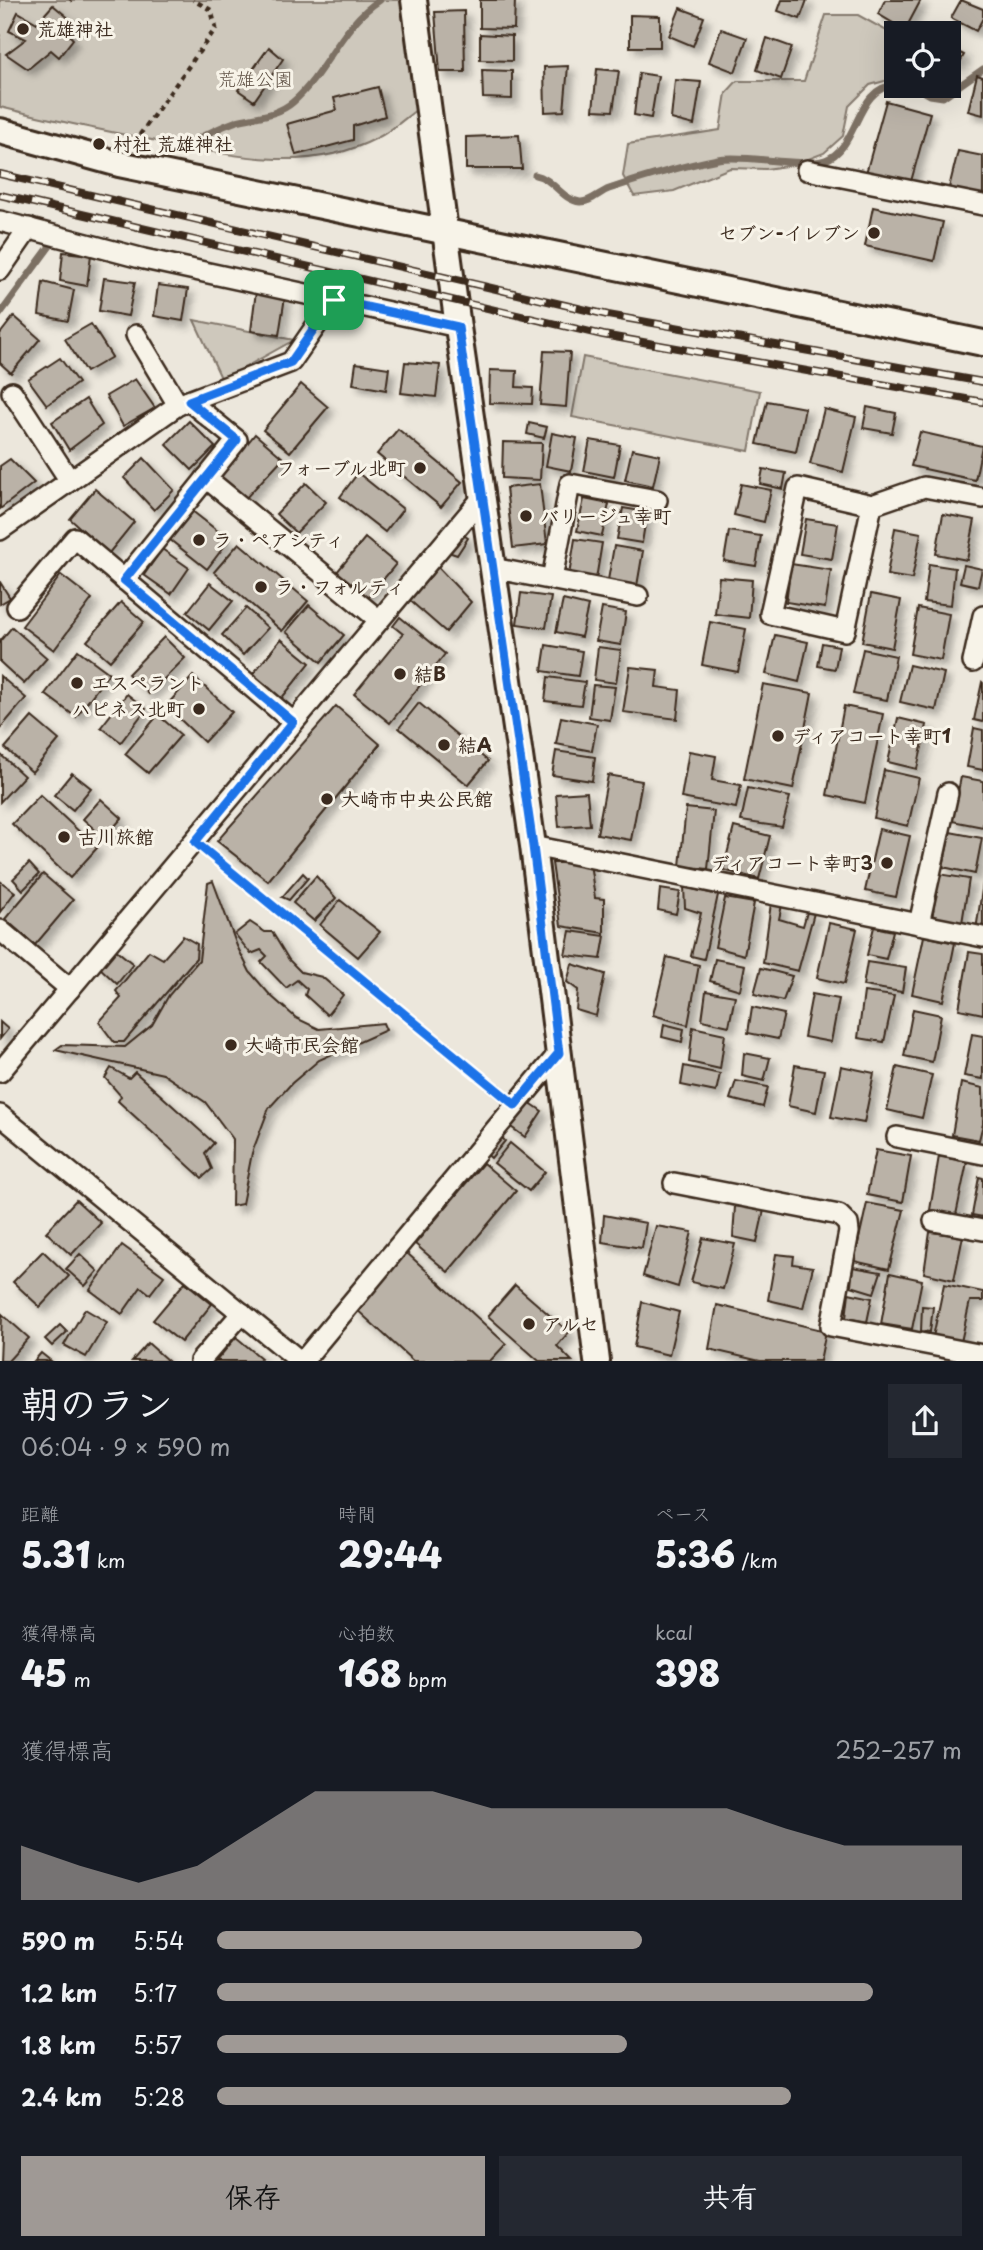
<!DOCTYPE html>
<html lang="ja">
<meta charset="utf-8">
<style>
:root{--surface:#171b24;--page:#242831;--text:#f1f3f6;--muted:#9ea1a6;--accent:#9f9995}
body{margin:0;font-family:"Playpen Sans","Klee One",sans-serif;background:var(--page);color:var(--text);height:100vh;display:flex;flex-direction:column;font-size:26px;white-space:nowrap}
*{box-sizing:border-box;margin:0}
p{font-size:23px;color:var(--muted)}
.icon{flex:none;width:38px;height:38px;fill:none;stroke:currentColor;stroke-width:2;stroke-linecap:round;stroke-linejoin:round}
.map{position:relative;height:1361px;overflow:hidden}
.details{display:flex;flex-direction:column;background:var(--surface);flex:1}
.details>*{flex:none}
.fabs{position:absolute;left:884px;top:21px;display:grid;gap:14px}
.fabs a{display:grid;place-items:center;width:77px;height:77px;border-radius:0px;background:var(--surface);box-shadow:0 7px 28px #0002;font-size:35px}
.pin{position:absolute;display:grid;place-items:center;width:60px;height:60px;color:#fff;margin:-30px;border-radius:14px;box-shadow:0 4px 10px #0006}
.round{display:grid;place-items:center;flex:none;width:74px;height:74px;border-radius:0px;background:var(--page)}
.overview{display:flex;align-items:center;justify-content:space-between;height:119px;padding:0 21px}
h1{font-size:38px;font-weight:800;line-height:52px}
.metrics{display:grid;grid-template-columns:repeat(3,1fr);gap:10px;height:119px;padding:7px 21px}
.metrics div{display:grid;align-content:center}
.metrics b{font-size:35px;font-weight:800}
.metrics small{font-size:19px;font-weight:400}
.metrics p{font-size:19px}
.chart{height:196px;padding:14px 21px}
.chart p{display:flex;justify-content:space-between}
.chart svg{width:100%;height:126px;margin-top:7px;fill:var(--accent);opacity:.7}
.cta{display:flex;gap:14px;margin-top:auto;padding:14px 21px}
.cta a{flex:1;height:80px;border-radius:0px;background:var(--accent);color:#111;font-size:28px;font-weight:800;line-height:80px;text-align:center}
.cta a+a{background:var(--page);color:var(--text)}
ul{padding:0 21px;list-style:none;font-size:23px}
li{display:grid;grid-template-columns:112px 84px 1fr;align-items:center;height:52px}
li i{height:18px;border-radius:9px;background:var(--accent)}
.map>svg:first-child{display:block}
.green{fill:#cec8bc;stroke:#84796d;stroke-width:2}
.lines{fill:none;stroke-linecap:round;stroke-linejoin:round}
.stream{stroke:#7c7064;stroke-width:7}
.building{fill:#bab2a7;stroke:#3b2a1e;stroke-width:2;filter:url(#shadow)}
.minor-casing{stroke:#3b2a1e;stroke-width:24}
.tertiary-casing{stroke:#3b2a1e;stroke-width:30}
.path{stroke:#3b2a1e;stroke-width:4.5;stroke-dasharray:5 5;stroke-linecap:butt}
.minor{stroke:#f7f3e8;stroke-width:19}
.tertiary{stroke:#f7f3e8;stroke-width:24}
.rail-casing{stroke:#3b2a1e;stroke-width:8}
.rail{stroke:#f7f3e8;stroke-width:5;stroke-dasharray:16;stroke-linecap:butt}
.route-casing{stroke:#fff;stroke-width:14}
.route{stroke:#1a73e8;stroke-width:9}
.poi-dot{fill:#3b2a1e;stroke:#f7f3e8;stroke-width:2.5}
.labels{text-anchor:middle;stroke-width:6;stroke-linejoin:round;paint-order:stroke}
.poi-label{font-size:19px;font-weight:bold;fill:#3b2a1e;stroke:#f7f3e8;text-anchor:start}
.park-label{font-size:19px;fill:#605246;stroke:#f7f3e8}
</style>
<div class="map">
<svg width="983" height="1361" viewBox="0 0 983 1361">
<defs>
<filter id="shadow"><feDropShadow dx="6" dy="6" stdDeviation="3.5" flood-color="#0004"/></filter>
</defs>
<rect width="100%" height="100%" fill="#ece7dc"/>
<filter id="ink" filterUnits="userSpaceOnUse"><feTurbulence type="fractalNoise" baseFrequency=".0143" numOctaves="2"/><feDisplacementMap in="SourceGraphic" scale="14" xChannelSelector="R" yChannelSelector="G"/><feConvolveMatrix kernelMatrix="1 2 1 2 8 2 1 2 1" color-interpolation-filters="sRGB"/></filter>
<g filter="url(#ink)">
<!-- green -->
<g class="green">
<path d="M0,0H405L420,107C406,117 392,131 377,138C307,175 229,155 157,141C104,131 52,120 0,107Z"/>
<polygon points="826,15 858,15 896,36 896,78 870,85 849,106 843,136 824,153 793,165 766,169 730,168 674,191 634,196 623,176 628,144 720,130 726,93 737,81 804,81"/>
<polygon points="194,320 294,340 222,380"/>
<polygon points="583,357 760,391 749,451 572,417"/>
</g>
<g class="lines">
<!-- stream -->
<g class="stream">
<polyline points="914,86 930,95 943,97 983,69"/>
<path d="M188,144C204,135 220,127 237,121C256,116 277,116 293,102C327,72 341,25 380,0"/>
<path d="M535,175C553,178 562,200 580,202C590,203 600,192 609,189C645,177 681,166 718,159C747,154 800,168 825,160C859,149 855,86 896,85"/>
<polyline points="0,314 50,246"/>
</g>
</g>
<!-- building -->
<g class="building">
<polygon points="480,0 515,0 514,29 480,28"/>
<polygon points="782,0 807,0 800,19 778,11"/>
<polygon points="885,0 921,0 905,30 878,14"/>
<polygon points="961,0 983,9 983,18 976,31 951,18"/>
<polygon points="53,5 71,20 67,33 73,39 59,57 51,50 28,69 6,54 26,39 9,31 18,12 37,23"/>
<polygon points="680,8 704,17 693,46 669,36"/>
<polygon points="464,11 465,72 440,72 435,12"/>
<polygon points="630,15 660,16 660,47 630,47"/>
<polygon points="721,29 747,38 735,72 709,62"/>
<polygon points="480,34 512,36 512,61 480,60"/>
<polygon points="767,38 792,47 781,79 757,70"/>
<polygon points="269,47 283,59 254,101 238,90"/>
<polygon points="948,47 964,55 959,64 948,58"/>
<polygon points="568,66 564,111 545,112 544,67"/>
<polygon points="597,69 619,71 613,111 593,110"/>
<polygon points="482,70 512,71 512,99 483,98"/>
<polygon points="639,73 658,76 651,118 634,115"/>
<polygon points="977,75 983,77 983,115 968,111"/>
<polygon points="675,80 701,82 694,125 671,119"/>
<polygon points="378,87 385,116 353,126 353,140 296,155 287,124 337,110 334,98"/>
<polygon points="886,101 930,113 910,185 866,173"/>
<polygon points="519,135 522,169 466,169 466,137"/>
<polygon points="958,151 983,156 983,198 948,192"/>
<polygon points="873,207 943,222 934,261 865,246"/>
<polygon points="63,252 91,255 87,286 60,281"/>
<polygon points="104,278 135,282 128,316 99,311"/>
<polygon points="43,282 74,290 68,321 39,315"/>
<polygon points="158,285 188,289 183,321 154,316"/>
<polygon points="256,291 285,297 279,335 251,331"/>
<polygon points="14,316 40,339 11,373 0,363 0,334"/>
<polygon points="91,324 112,357 86,372 65,339"/>
<polygon points="544,351 570,352 566,407 540,405"/>
<polygon points="60,358 78,383 47,405 28,379"/>
<polygon points="405,362 440,365 436,397 401,393"/>
<polygon points="356,363 389,368 386,390 353,384"/>
<polygon points="490,370 517,371 516,387 533,388 532,404 489,403"/>
<polygon points="135,379 155,408 123,426 106,396"/>
<polygon points="301,384 328,407 290,452 263,430"/>
<polygon points="86,399 102,425 69,450 52,422"/>
<polygon points="767,401 805,408 796,452 757,444"/>
<polygon points="867,407 896,413 892,433 863,428"/>
<polygon points="824,409 856,417 843,472 810,464"/>
<polygon points="189,421 215,447 192,470 166,444"/>
<polygon points="529,423 547,427 544,438 527,434"/>
<polygon points="398,429 462,482 441,507 377,454"/>
<polygon points="920,432 982,446 975,480 911,466"/>
<polygon points="552,433 577,438 571,471 546,466"/>
<polygon points="255,434 283,458 245,499 219,479"/>
<polygon points="590,440 620,445 614,477 584,471"/>
<polygon points="503,442 542,443 540,480 502,478"/>
<polygon points="632,449 660,455 653,486 625,480"/>
<polygon points="144,458 174,490 154,510 124,478"/>
<polygon points="10,459 34,483 0,509 0,466"/>
<polygon points="763,469 786,473 783,489 760,484"/>
<polygon points="358,473 403,509 385,532 340,497"/>
<polygon points="306,483 326,502 296,533 276,514"/>
<polygon points="540,484 547,544 513,548 506,488"/>
<polygon points="741,484 771,490 764,522 734,515"/>
<polygon points="95,489 134,522 109,553 70,519"/>
<polygon points="584,499 609,504 602,536 577,531"/>
<polygon points="623,508 647,512 642,543 617,539"/>
<polygon points="191,510 229,540 207,569 169,539"/>
<polygon points="943,514 975,520 967,560 936,554"/>
<polygon points="806,519 838,524 832,559 800,554"/>
<polygon points="895,528 921,533 912,579 887,575"/>
<polygon points="729,531 761,536 756,566 724,561"/>
<polygon points="459,532 468,538 457,555 445,551"/>
<polygon points="365,538 396,564 368,598 336,573"/>
<polygon points="575,539 602,543 596,579 569,575"/>
<polygon points="239,543 308,601 282,631 214,572"/>
<polygon points="614,546 643,551 637,586 608,580"/>
<polygon points="162,549 189,568 171,594 144,575"/>
<polygon points="791,564 831,570 825,608 786,602"/>
<polygon points="929,564 955,568 951,605 924,602"/>
<polygon points="436,565 471,602 446,632 407,598"/>
<polygon points="964,565 982,569 978,586 960,582"/>
<polygon points="61,575 92,599 54,650 22,626"/>
<polygon points="719,577 752,580 749,618 715,614"/>
<polygon points="0,582 10,598 0,604"/>
<polygon points="210,583 233,601 209,630 187,612"/>
<polygon points="521,593 551,597 546,628 517,624"/>
<polygon points="871,594 901,600 892,648 862,642"/>
<polygon points="563,600 588,606 581,637 556,632"/>
<polygon points="121,602 144,622 110,661 87,641"/>
<polygon points="309,605 344,635 321,662 286,632"/>
<polygon points="246,608 268,628 243,655 222,635"/>
<polygon points="602,608 626,612 621,645 596,641"/>
<polygon points="918,608 949,614 941,660 910,654"/>
<polygon points="400,617 445,654 390,723 354,694 403,634 393,626"/>
<polygon points="710,622 746,629 738,672 702,665"/>
<polygon points="12,627 47,658 24,684 0,662 0,641"/>
<polygon points="775,635 808,642 799,682 766,674"/>
<polygon points="164,637 185,658 149,694 128,674"/>
<polygon points="281,639 310,663 281,699 252,675"/>
<polygon points="822,643 839,646 835,669 818,666"/>
<polygon points="546,645 582,651 578,676 542,671"/>
<polygon points="598,647 621,650 616,683 594,680"/>
<polygon points="863,649 896,656 887,700 853,694"/>
<polygon points="78,650 109,673 76,717 45,694"/>
<polygon points="909,665 944,673 936,710 900,702"/>
<polygon points="630,667 658,670 656,687 680,690 677,719 623,712"/>
<polygon points="0,676 26,698 0,729"/>
<polygon points="193,676 232,712 204,742 166,706"/>
<polygon points="548,677 585,682 581,705 545,701"/>
<polygon points="982,682 983,683 983,722 974,720"/>
<polygon points="763,684 812,693 793,789 744,779"/>
<polygon points="593,685 615,687 610,720 589,717"/>
<polygon points="127,694 146,709 121,742 101,727"/>
<polygon points="419,703 488,761 468,785 399,728"/>
<polygon points="336,706 380,744 268,881 217,841"/>
<polygon points="844,706 883,714 865,803 827,795"/>
<polygon points="158,715 181,735 148,773 125,754"/>
<polygon points="32,717 59,740 32,772 5,748"/>
<polygon points="561,717 597,724 592,751 556,744"/>
<polygon points="898,718 927,725 917,769 888,762"/>
<polygon points="974,728 983,730 983,770 967,767"/>
<polygon points="556,751 595,757 592,781 552,775"/>
<polygon points="689,751 716,756 712,780 741,785 736,808 681,798"/>
<polygon points="0,754 24,776 0,802"/>
<polygon points="884,770 919,778 908,826 874,818"/>
<polygon points="72,773 91,788 73,810 54,795"/>
<polygon points="608,775 642,781 631,840 597,834"/>
<polygon points="961,777 983,781 983,827 952,821"/>
<polygon points="748,788 790,797 782,827 741,821"/>
<polygon points="587,792 590,825 559,827 556,794"/>
<polygon points="40,795 97,848 70,878 12,824"/>
<polygon points="101,799 122,818 104,838 83,819"/>
<polygon points="686,808 714,811 708,869 680,866"/>
<polygon points="734,827 770,836 759,879 723,870"/>
<polygon points="879,829 910,836 896,897 865,891"/>
<polygon points="950,832 982,838 975,874 943,867"/>
<polygon points="29,863 39,874 23,890 13,879"/>
<polygon points="552,863 590,863 595,898 604,899 604,933 561,926"/>
<polygon points="303,873 308,878 289,900 282,897"/>
<polygon points="43,874 73,900 35,945 5,919"/>
<polygon points="939,874 969,879 962,923 932,918"/>
<polygon points="316,876 336,898 314,921 293,903"/>
<polygon points="0,881 15,892 0,912"/>
<polygon points="213,881 237,946 250,972 270,995 296,1018 319,1029 383,1023 386,1030 319,1060 292,1083 269,1108 252,1153 242,1204 232,1206 233,1139 205,1102 163,1074 55,1050 62,1045 125,1047 152,1025 169,995 199,960 208,883"/>
<polygon points="983,883 983,931 976,930"/>
<polygon points="684,887 718,895 704,959 691,956 701,913 685,908"/>
<polygon points="660,889 680,892 676,914 658,910"/>
<polygon points="725,898 754,903 744,955 715,947"/>
<polygon points="340,900 380,932 358,957 320,925"/>
<polygon points="771,903 782,905 779,919 803,926 807,912 814,913 798,971 763,963"/>
<polygon points="250,922 265,932 272,932 289,960 301,972 322,977 343,995 327,1015 305,995 307,989 297,980 286,988 261,962 267,956 261,950 251,954 235,934"/>
<polygon points="829,923 857,929 844,984 817,978"/>
<polygon points="874,927 893,931 886,959 867,955"/>
<polygon points="570,931 605,936 601,959 565,955"/>
<polygon points="183,936 197,944 196,958 124,1042 114,1042 99,1022 121,998 116,991 149,951 163,959"/>
<polygon points="924,936 955,943 943,1001 912,994"/>
<polygon points="114,948 133,964 117,984 98,966"/>
<polygon points="969,952 983,954 983,1014 959,1009"/>
<polygon points="667,957 699,965 688,1025 653,1015"/>
<polygon points="715,959 745,965 740,990 710,981"/>
<polygon points="867,962 906,968 902,992 863,986"/>
<polygon points="572,964 605,974 596,1016 576,1010 578,990 567,982"/>
<polygon points="761,968 792,976 783,1001 754,994"/>
<polygon points="706,991 735,996 729,1026 702,1020"/>
<polygon points="864,992 894,996 884,1042 858,1038"/>
<polygon points="812,994 839,999 831,1042 804,1037"/>
<polygon points="752,1007 784,1014 778,1039 748,1033"/>
<polygon points="913,1009 941,1015 932,1062 904,1056"/>
<polygon points="0,1022 8,1029 0,1039"/>
<polygon points="664,1024 684,1029 682,1042 662,1037"/>
<polygon points="693,1027 725,1034 720,1069 689,1062"/>
<polygon points="972,1034 983,1036 983,1079 964,1076"/>
<polygon points="744,1053 770,1058 764,1081 742,1076"/>
<polygon points="795,1065 824,1070 816,1112 788,1106"/>
<polygon points="684,1066 720,1074 716,1092 681,1085"/>
<polygon points="841,1066 874,1073 864,1123 831,1117"/>
<polygon points="897,1067 932,1075 922,1118 887,1110"/>
<polygon points="111,1068 129,1078 135,1072 214,1143 205,1153 212,1169 202,1178 118,1101 121,1096 105,1078"/>
<polygon points="736,1081 768,1087 763,1107 730,1099"/>
<polygon points="961,1083 983,1088 983,1124 979,1140 952,1135"/>
<polygon points="526,1100 542,1111 525,1137 508,1125"/>
<polygon points="499,1134 505,1141 491,1158 484,1152"/>
<polygon points="510,1143 545,1172 529,1191 494,1163"/>
<polygon points="876,1150 911,1156 903,1202 867,1195"/>
<polygon points="939,1156 967,1162 956,1215 930,1210"/>
<polygon points="483,1163 516,1191 448,1272 415,1244"/>
<polygon points="979,1177 983,1178 983,1217 972,1215"/>
<polygon points="76,1200 101,1223 71,1255 46,1232"/>
<polygon points="867,1203 904,1210 889,1269 854,1261"/>
<polygon points="735,1206 764,1210 757,1242 733,1237"/>
<polygon points="604,1215 646,1223 642,1248 602,1242"/>
<polygon points="656,1226 692,1232 678,1287 643,1276"/>
<polygon points="930,1232 963,1236 954,1280 924,1273"/>
<polygon points="703,1238 735,1244 723,1289 691,1282"/>
<polygon points="122,1245 164,1276 150,1294 141,1287 122,1314 90,1290"/>
<polygon points="43,1251 69,1276 40,1307 13,1282"/>
<polygon points="406,1252 506,1344 490,1361 413,1361 355,1308"/>
<polygon points="80,1254 98,1271 85,1286 66,1269"/>
<polygon points="776,1254 794,1256 793,1264 813,1267 803,1308 768,1300"/>
<polygon points="853,1267 881,1272 874,1293 851,1286"/>
<polygon points="890,1273 922,1280 912,1329 881,1324"/>
<polygon points="185,1282 212,1304 181,1342 153,1320"/>
<polygon points="944,1284 983,1292 983,1301 970,1301 961,1342 933,1337"/>
<polygon points="515,1285 569,1332 557,1346 572,1361 539,1361 488,1316"/>
<polygon points="849,1293 872,1298 867,1322 846,1318"/>
<polygon points="642,1302 679,1312 669,1355 634,1347"/>
<polygon points="717,1305 826,1331 820,1361 760,1361 709,1349"/>
<polygon points="922,1306 933,1307 930,1332 921,1331"/>
<polygon points="85,1309 107,1322 86,1357 64,1345"/>
<polygon points="2,1314 29,1338 8,1361 0,1361"/>
<polygon points="60,1325 67,1332 52,1346 45,1339"/>
<polygon points="236,1337 261,1358 258,1361 216,1361"/>
<polygon points="148,1343 168,1361 132,1361"/>
<polygon points="41,1353 51,1361 34,1361"/>
</g>
<g class="lines">
<!-- minor casing -->
<g class="minor-casing">
<g id="minor">
<polyline points="807,170 983,205"/>
<polyline points="0,221 144,259 458,327"/>
<polyline points="0,270 29,228"/>
<polyline points="136,335 178,405"/>
<polyline points="12,392 70,481"/>
<polyline points="206,478 379,620"/>
<polyline points="872,505 845,631 770,614 798,488 872,505 924,487 983,498"/>
<polyline points="0,530 178,405 291,362 334,300"/>
<polyline points="492,568 638,596"/>
<polyline points="552,579 570,484 657,500"/>
<polyline points="124,580 237,440 189,401"/>
<polyline points="17,607 75,538 293,722"/>
<polyline points="973,662 983,616"/>
<polyline points="533,846 983,937"/>
<polyline points="919,924 948,793"/>
<polyline points="0,930 70,989"/>
<polyline points="0,1072 482,498"/>
<polyline points="0,1115 300,1361"/>
<polyline points="897,1137 983,1154"/>
<polyline points="674,1183 839,1215 848,1224 849,1232 831,1326 983,1355"/>
<polyline points="934,1221 983,1230"/>
<polyline points="200,1361 242,1313"/>
<polyline points="303,1361 559,1053"/>
</g>
</g>
<!-- tertiary casing -->
<g class="tertiary-casing">
<g id="tertiary">
<polyline points="414,0 458,327 533,846 597,1361"/>
<polyline points="0,131 119,164 983,343"/>
</g>
</g>
<!-- path -->
<g class="path">
<polyline points="70,1 71,0"/>
<polyline points="134,143 216,28 211,10 193,0"/>
<polyline points="211,855 501,1094"/>
</g>
<!-- minor -->
<use href="#minor" class="minor"/>
<!-- tertiary -->
<use href="#tertiary" class="tertiary"/>
<!-- rail casing -->
<g class="rail-casing">
<g id="rail">
<polyline points="0,174 608,315 983,382"/>
<polyline points="0,195 603,335 983,402"/>
</g>
</g>
<!-- rail -->
<use href="#rail" class="rail"/>
</g>
</g>
<g class="lines" filter="url(#ink)">
<!-- route casing -->
<g class="route-casing">
<polygon id="route" points="334,300 458,327 533,846 559,1053 515,1105 195,842 293,722 124,580 237,440 189,401 291,362"/>
</g>
<!-- route -->
<use href="#route" class="route"/>
</g>
<!-- markers -->
<g class="poi-dot">
<circle cx="23" cy="29" r="7"/>
<circle cx="99" cy="144" r="7"/>
<circle cx="874" cy="233" r="7"/>
<circle cx="420" cy="468" r="7"/>
<circle cx="526" cy="516" r="7"/>
<circle cx="199" cy="540" r="7"/>
<circle cx="261" cy="587" r="7"/>
<circle cx="400" cy="674" r="7"/>
<circle cx="77" cy="683" r="7"/>
<circle cx="199" cy="709" r="7"/>
<circle cx="778" cy="736" r="7"/>
<circle cx="444" cy="745" r="7"/>
<circle cx="327" cy="799" r="7"/>
<circle cx="64" cy="837" r="7"/>
<circle cx="887" cy="863" r="7"/>
<circle cx="231" cy="1045" r="7"/>
<circle cx="529" cy="1324" r="7"/>
</g>
<g class="labels">
<!-- poi labels -->
<g class="poi-label">
<text x="37" y="36">荒雄神社</text>
<text x="113" y="151">村社 荒雄神社</text>
<text x="860" y="240" text-anchor="end">セブン-イレブン</text>
<text x="406" y="475" text-anchor="end">フォーブル北町</text>
<text x="540" y="523">バリージュ幸町</text>
<text x="213" y="547">ラ・ペアシティ</text>
<text x="275" y="594">ラ・フォルティ</text>
<text x="414" y="681">結B</text>
<text x="91" y="690">エスペラント</text>
<text x="185" y="716" text-anchor="end">ハピネス北町</text>
<text x="792" y="743">ディアコート幸町1</text>
<text x="458" y="752">結A</text>
<text x="341" y="806">大崎市中央公民館</text>
<text x="78" y="844">古川旅館</text>
<text x="873" y="870" text-anchor="end">ディアコート幸町3</text>
<text x="245" y="1052">大崎市民会館</text>
<text x="543" y="1331">アルセ</text>
</g>
<!-- park labels -->
<g class="park-label">
<text x="255" y="86">荒雄公園</text>
</g>
</g>
</svg>
<div class="fabs">
<a><svg class="icon" aria-label="locate" viewBox="0 0 24 24"><circle cx="12" cy="12" r="6"/><path d="M12 2v4M12 18v4M2 12h4M18 12h4"/></svg></a>
</div>
<div class="pin" style="left:334px;top:300px;background:#1e9e55"><svg class="icon" aria-label="arrive" viewBox="0 0 24 24"><path d="M6 21V4h12l-3 4 3 4H6"/></svg></div>
</div>
<section class="details">
<div class="overview"><div><h1>朝のラン</h1><p>06:04 · 9 × 590 m</p></div><a class="round"><svg class="icon" aria-label="share" viewBox="0 0 24 24"><path d="M12 15V3M7 8l5-5 5 5M5 13v7h14v-7"/></svg></a></div>
<div class="metrics">
<div><p>距離</p><b>5.31<small> km</small></b></div>
<div><p>時間</p><b>29:44</b></div>
<div><p>ペース</p><b>5:36<small> /km</small></b></div>
</div>
<div class="metrics">
<div><p>獲得標高</p><b>45<small> m</small></b></div>
<div><p>心拍数</p><b>168<small> bpm</small></b></div>
<div><p>kcal</p><b>398</b></div>
</div>
<div class="chart"><p><span>獲得標高</span>252–257 m</p>
<svg viewBox="0 0 160 44" preserveAspectRatio="none"><path d="M0 44V25L10 32L20 38L30 32L40 19L50 6L60 6L70 6L80 12L90 12L100 12L110 12L120 12L130 19L140 25L150 25L160 25V44z"/></svg>
</div>
<ul>
<li><b>590 m</b>5:54<i style="width:57%"></i></li>
<li><b>1.2 km</b>5:17<i style="width:88%"></i></li>
<li><b>1.8 km</b>5:57<i style="width:55%"></i></li>
<li><b>2.4 km</b>5:28<i style="width:77%"></i></li>
</ul>
<div class="cta"><a>保存</a><a>共有</a></div>
</section>
